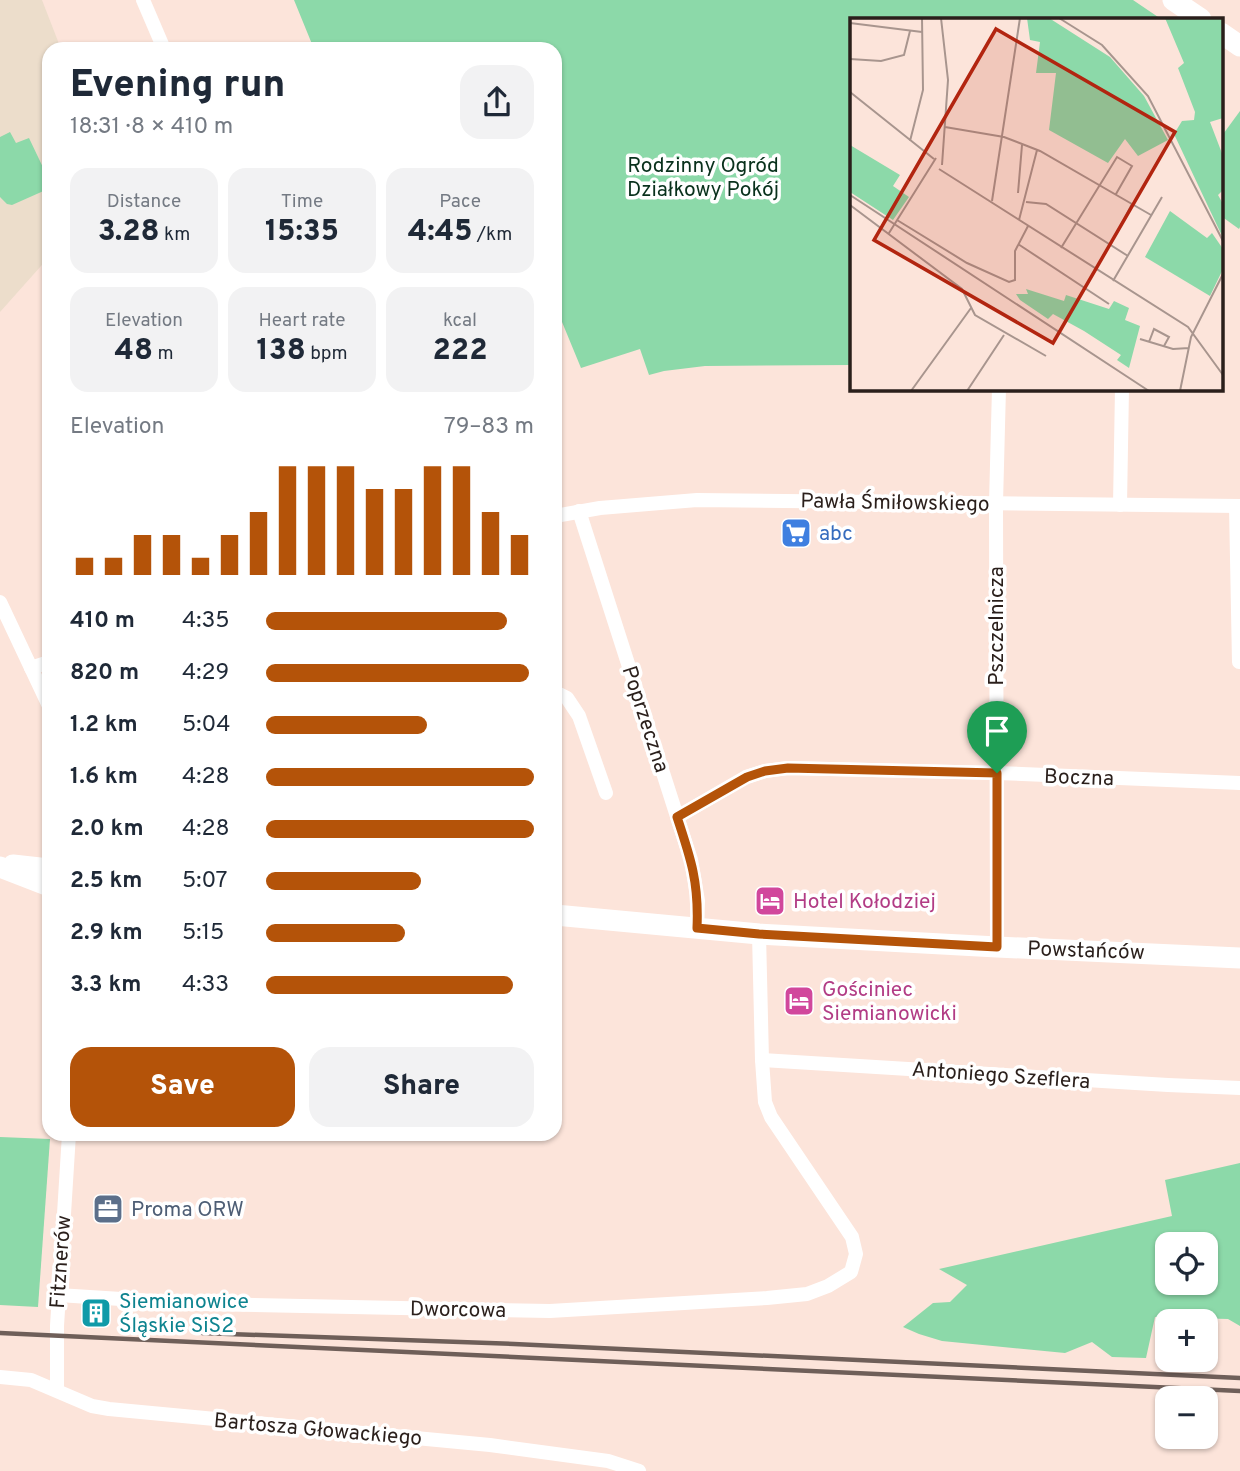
<!DOCTYPE html>
<meta charset="utf-8">
<style>
:root{--surface:#fff;--page:#f2f2f3;--text:#1f2937;--muted:#747a83;--accent:#b45309}
body{margin:0;font-family:Overpass,sans-serif;background:var(--page);color:var(--text);height:100vh;display:flex;flex-direction:column;font-size:26px;white-space:nowrap}
*{box-sizing:border-box;margin:0}
p{font-size:23px;color:var(--muted)}
.icon{flex:none;width:38px;height:38px;fill:none;stroke:currentColor;stroke-width:2;stroke-linecap:round;stroke-linejoin:round}
.map{position:relative;flex:1;overflow:hidden}
.panel{position:absolute;left:42px;top:42px;width:520px;height:1099px;display:flex;flex-direction:column;background:var(--surface);border-radius:21px;box-shadow:0 2px 5px #0004}
.panel>*{flex:none}
.controls{position:absolute;left:1155px;top:1232px;display:grid;gap:14px}
.controls a{display:grid;place-items:center;width:63px;height:63px;border-radius:14px;background:var(--surface);box-shadow:0 2px 5px #0004;font-size:35px}
.pin{position:absolute;display:grid;place-items:center;width:60px;height:60px;color:#fff;margin:-72px -30px;border-radius:50% 50% 50% 0;rotate:-45deg;box-shadow:0 0 7px #0007}
.pin .icon{rotate:45deg}
.round{display:grid;place-items:center;flex:none;width:74px;height:74px;border-radius:21px;background:var(--page)}
.overview{display:flex;align-items:center;justify-content:space-between;height:119px;padding:0 28px}
h1{font-size:38px;font-weight:800;line-height:52px}
.figures{display:grid;grid-template-columns:repeat(3,1fr);gap:10px;height:119px;padding:7px 28px}
.figures div{display:grid;align-content:center;border-radius:18px;background:var(--page);text-align:center}
.figures b{font-size:30px;font-weight:800}
.figures small{font-size:19px;font-weight:400}
.figures p{font-size:19px}
.chart{height:196px;padding:14px 28px}
.chart p{display:flex;justify-content:space-between}
.chart svg{width:100%;height:126px;margin-top:7px;stroke:var(--accent);stroke-width:6}
.cta{display:flex;gap:14px;margin-top:auto;padding:14px 28px}
.cta a{flex:1;height:80px;border-radius:21px;background:var(--accent);color:#fff;font-size:28px;font-weight:800;line-height:80px;text-align:center}
.cta a+a{background:var(--page);color:var(--text)}
ul{padding:0 28px;list-style:none;font-size:23px}
li{display:grid;grid-template-columns:112px 84px 1fr;align-items:center;height:52px}
li i{height:18px;border-radius:9px;background:var(--accent)}
.map>svg:first-child{display:block}
.medical{fill:#ecddcb}
.green{fill:#8cd9a9;fill-rule:evenodd}
.lines{fill:none;stroke-linecap:round;stroke-linejoin:round}
.street{stroke:#fff;stroke-width:14}
.secondary{stroke:#fff;stroke-width:21}
.rail{stroke:#6f5f59;stroke-width:4.5}
.route-casing{stroke:#fff;stroke-width:14}
.route{stroke:#b45309;stroke-width:9}
.labels{text-anchor:middle;stroke-width:7;stroke-linejoin:round;paint-order:stroke}
.park-label{font-size:21px;fill:#09311c;stroke:#fff}
.street-label{font-size:21px;fill:#2a1f1b;stroke:#fff}
.shop-label{font-size:21px;fill:#366cbe;stroke:#fff;text-anchor:start}
.hotel-label{font-size:21px;fill:#b23c85;stroke:#fff;text-anchor:start}
.service-label{font-size:21px;fill:#4e5e75;stroke:#fff;text-anchor:start}
.culture-label{font-size:21px;fill:#0d838f;stroke:#fff;text-anchor:start}
.inset-road{fill:none;stroke:#a8958e;stroke-width:2}
.view{fill:#b22510;fill-opacity:0.15;stroke:#b22510;stroke-width:3.5}
.inset-edge{fill:none;stroke:#2a1f1b;stroke-width:3.5}
</style>
<div class="map">
<svg width="1240" height="1471" viewBox="0 0 1240 1471">
<rect width="100%" height="100%" fill="#fce4da"/>
<!-- medical -->
<polygon class="medical" points="0,0 42,0 61,49 49,49 49,257 0,312"/>
<!-- green -->
<g class="green">
<polygon points="294,0 1133,0 1161,19 852,19 851,365 705,366 664,371 649,375 640,349 581,368 555,305 555,49 314,49"/>
<polygon points="1240,111 1240,227 1239,229 1221,216 1221,137"/>
<polygon points="10,132 16,143 29,138 49,180 48,189 12,205 7,204 0,197 0,137"/>
<polygon points="0,1137 50,1139 38,1307 0,1305"/>
<path d="M1240,1163V1326L1228,1319L1155,1317L1146,1358L1112,1357L1092,1342L1065,1353L942,1341L919,1334L903,1327L933,1303L950,1302L967,1285L939,1269L1172,1216L1165,1180ZM1167,1244H1206V1283H1167Z"/>
</g>
<g class="lines">
<!-- street -->
<g class="street">
<polyline points="143,0 164,49"/>
<polyline points="1120,505 1122,388"/>
<polyline points="1236,506 1239,662"/>
<polyline points="579,511 691,860 698,901 697,928"/>
<polyline points="555,516 600,508 697,500 1240,506"/>
<polyline points="0,602 49,706"/>
<polyline points="31,668 49,662"/>
<polyline points="555,692 567,698 579,716 606,793"/>
<polyline points="677,817 746,777 765,771 788,768 997,773 1240,783"/>
<polyline points="997,947 996,503 999,388"/>
<polyline points="762,1060 1168,1085 1240,1088"/>
<polyline points="58,1295 200,1304 550,1311 767,1298 807,1294 828,1286 851,1272 856,1254 852,1237 771,1117 765,1102 762,1060 759,934"/>
<polyline points="0,1377 31,1380 92,1406 109,1409 490,1445 608,1461 639,1471"/>
<polyline points="57,1390 57,1326 69,1134"/>
</g>
<!-- secondary -->
<g class="secondary">
<polyline points="1173,0 1201,19"/>
<polyline points="1221,33 1240,46"/>
<polyline points="13,865 49,869"/>
<polyline points="0,867 49,886"/>
<polyline points="555,915 759,934 997,947 1240,958"/>
</g>
<!-- rail -->
<g class="rail">
<polyline points="0,1333 1240,1391"/>
<polyline points="202,1333 514,1344 1240,1378"/>
</g>
</g>
<g class="lines">
<!-- route casing -->
<g class="route-casing">
<path id="route" d="M788,768L997,773V947L759,934L697,928C699,883 691,859 677,817L747,777L765,771Z"/>
</g>
<!-- route -->
<use href="#route" class="route"/>
</g>
<!-- icons -->
<defs>
<g id="supermarket-square" transform="scale(1.575)"><rect x="-9" y="-9" width="18" height="18" rx="4" fill="#3f7fe0" stroke="#fff"/><path d="M-6-5.5h2.5l.6 2H6L4.5 2H-2.5L-4.4-4H-6ZM-1.5 3.2a1.3 1.3 0 1 0 .1 0ZM3 3.2a1.3 1.3 0 1 0 .1 0Z" fill="#fff"/></g>
<g id="hotel-square" transform="scale(1.575)"><rect x="-9" y="-9" width="18" height="18" rx="4" fill="#d1479c" stroke="#fff"/><path d="M-6-4.5h1.5V1H6V5H4.5V3h-9V5H-6ZM-4 0a1.8 1.8 0 1 1 3.6 0ZM.5 0V-2.5h3Q6-2.5 6 0Z" fill="#fff"/></g>
<g id="office-square" transform="scale(1.575)"><rect x="-9" y="-9" width="18" height="18" rx="4" fill="#5c6f8a" stroke="#fff"/><path d="M-6-3h4V-5.5h4V-3h4V5H-6ZM-1-4.5V-3h2v-1.5ZM-6 0V1H6V0Z" fill="#fff"/></g>
<g id="building-square" transform="scale(1.575)"><rect x="-9" y="-9" width="18" height="18" rx="4" fill="#0f9aa8" stroke="#fff"/><path d="M-4-6H4V6H1V3H-1V6H-4ZM-2.5-4.3h1.7v1.8h-1.7ZM.8-4.3h1.7v1.8H.8ZM-2.5-1h1.7V.8h-1.7ZM.8-1h1.7V.8H.8Z" fill="#fff"/></g>
</defs>
<g fill-rule="evenodd">
<use href="#supermarket-square" x="796" y="533"/>
<use href="#hotel-square" x="770" y="901"/>
<use href="#hotel-square" x="799" y="1001"/>
<use href="#office-square" x="108" y="1209"/>
<use href="#building-square" x="96" y="1313"/>
</g>
<g class="labels">
<!-- park labels -->
<g class="park-label">
<text x="703" y="172">Rodzinny Ogród<tspan x="703" dy="24">Działkowy Pokój</tspan></text>
</g>
<!-- street labels -->
<g class="street-label">
<text transform="translate(895 502) rotate(1)" y="7">Pawła Śmiłowskiego</text>
<text transform="translate(996 626) rotate(-90)" y="7">Pszczelnicza</text>
<text transform="translate(646 719) rotate(72)" y="7">Poprzeczna</text>
<text transform="translate(1079 777) rotate(2)" y="7">Boczna</text>
<text transform="translate(1086 950) rotate(2)" y="7">Powstańców</text>
<text transform="translate(1001 1075) rotate(4)" y="7">Antoniego Szeflera</text>
<text transform="translate(60 1262) rotate(-86)" y="7">Fitznerów</text>
<text transform="translate(458 1309) rotate(1)" y="7">Dworcowa</text>
<text transform="translate(318 1429) rotate(5)" y="7">Bartosza Głowackiego</text>
</g>
<!-- shop labels -->
<g class="shop-label">
<text x="819" y="540">abc</text>
</g>
<!-- hotel labels -->
<g class="hotel-label">
<text x="793" y="908">Hotel Kołodziej</text>
<text x="822" y="996">Gościniec<tspan x="822" dy="24">Siemianowicki</tspan></text>
</g>
<!-- service labels -->
<g class="service-label">
<text x="131" y="1216">Proma ORW</text>
</g>
<!-- culture labels -->
<g class="culture-label">
<text x="119" y="1308">Siemianowice<tspan x="119" dy="24">Śląskie SiS2</tspan></text>
</g>
</g>
<!-- overview -->
<g transform="translate(850 18)">
<rect width="373" height="373" fill="#fce4da"/>
<path d="M177,0H199L260,39L294,78L318,122L288,138L275,121L258,145L199,112L206,55H186L190,24L180,22ZM315,0H373V100L360,104L373,138V172L368,177L373,186V220L324,116L332,103L344,102L345,94L328,50L334,45ZM0,127L50,157L43,168L59,179L43,202L0,174ZM320,193L357,220L362,215L373,231V251L360,278L295,239ZM176,271L214,283L216,277L259,291L264,283L279,290L275,302L290,308L279,350L267,342L271,337L234,313L203,296L198,301L170,282L166,276H178Z" fill="#8cd9a9"/>
<path class="inset-road" d="M91,0L98,62L92,147M209,0L252,27L298,78L373,223M0,5L72,14M0,41L31,43L54,37L60,13M0,74L84,141M95,109L154,119L190,133L301,197M60,123L73,72L72,0M89,151L338,309L373,357M168,175L172,127M0,177L299,373M142,183L170,0M176,184L196,186L278,238M0,187L112,271L125,297L196,338M47,202L117,245L159,264L165,262V233L178,208M169,202L187,132M270,209L282,186M39,215L86,140M168,226L259,286M211,230L267,139L282,148L266,176M263,263L312,179M290,321L323,331L339,330M299,324L304,311L319,319L314,328M61,373L121,290M117,373L154,317M330,373L341,319L373,256"/>
<path class="view" d="M146,11L325,114L203,325L24,222Z"/>
<rect width="373" height="373" class="inset-edge"/>
</g>
</svg>
<div class="controls">
<a><svg class="icon" aria-label="locate" viewBox="0 0 24 24"><circle cx="12" cy="12" r="6"/><path d="M12 2v4M12 18v4M2 12h4M18 12h4"/></svg></a>
<a>+</a>
<a>−</a>
</div>
<div class="pin" style="left:997px;top:773px;background:#1e9e55"><svg class="icon" aria-label="arrive" viewBox="0 0 24 24"><path d="M6 21V4h12l-3 4 3 4H6"/></svg></div>
<section class="panel">
<div class="overview"><div><h1>Evening run</h1><p>18:31 · 8 × 410 m</p></div><a class="round"><svg class="icon" aria-label="share" viewBox="0 0 24 24"><path d="M12 15V3M7 8l5-5 5 5M5 13v7h14v-7"/></svg></a></div>
<div class="figures">
<div><p>Distance</p><b>3.28<small> km</small></b></div>
<div><p>Time</p><b>15:35</b></div>
<div><p>Pace</p><b>4:45<small> /km</small></b></div>
</div>
<div class="figures">
<div><p>Elevation</p><b>48<small> m</small></b></div>
<div><p>Heart rate</p><b>138<small> bpm</small></b></div>
<div><p>kcal</p><b>222</b></div>
</div>
<div class="chart"><p><span>Elevation</span>79–83 m</p>
<svg viewBox="0 0 160 44" preserveAspectRatio="none"><path d="M5 44V38M15 44V38M25 44V30M35 44V30M45 44V38M55 44V30M65 44V22M75 44V6M85 44V6M95 44V6M105 44V14M115 44V14M125 44V6M135 44V6M145 44V22M155 44V30"/></svg>
</div>
<ul>
<li><b>410 m</b>4:35<i style="width:90%"></i></li>
<li><b>820 m</b>4:29<i style="width:98%"></i></li>
<li><b>1.2 km</b>5:04<i style="width:60%"></i></li>
<li><b>1.6 km</b>4:28<i style="width:100%"></i></li>
<li><b>2.0 km</b>4:28<i style="width:100%"></i></li>
<li><b>2.5 km</b>5:07<i style="width:58%"></i></li>
<li><b>2.9 km</b>5:15<i style="width:52%"></i></li>
<li><b>3.3 km</b>4:33<i style="width:92%"></i></li>
</ul>
<div class="cta"><a>Save</a><a>Share</a></div>
</section>
</div>
